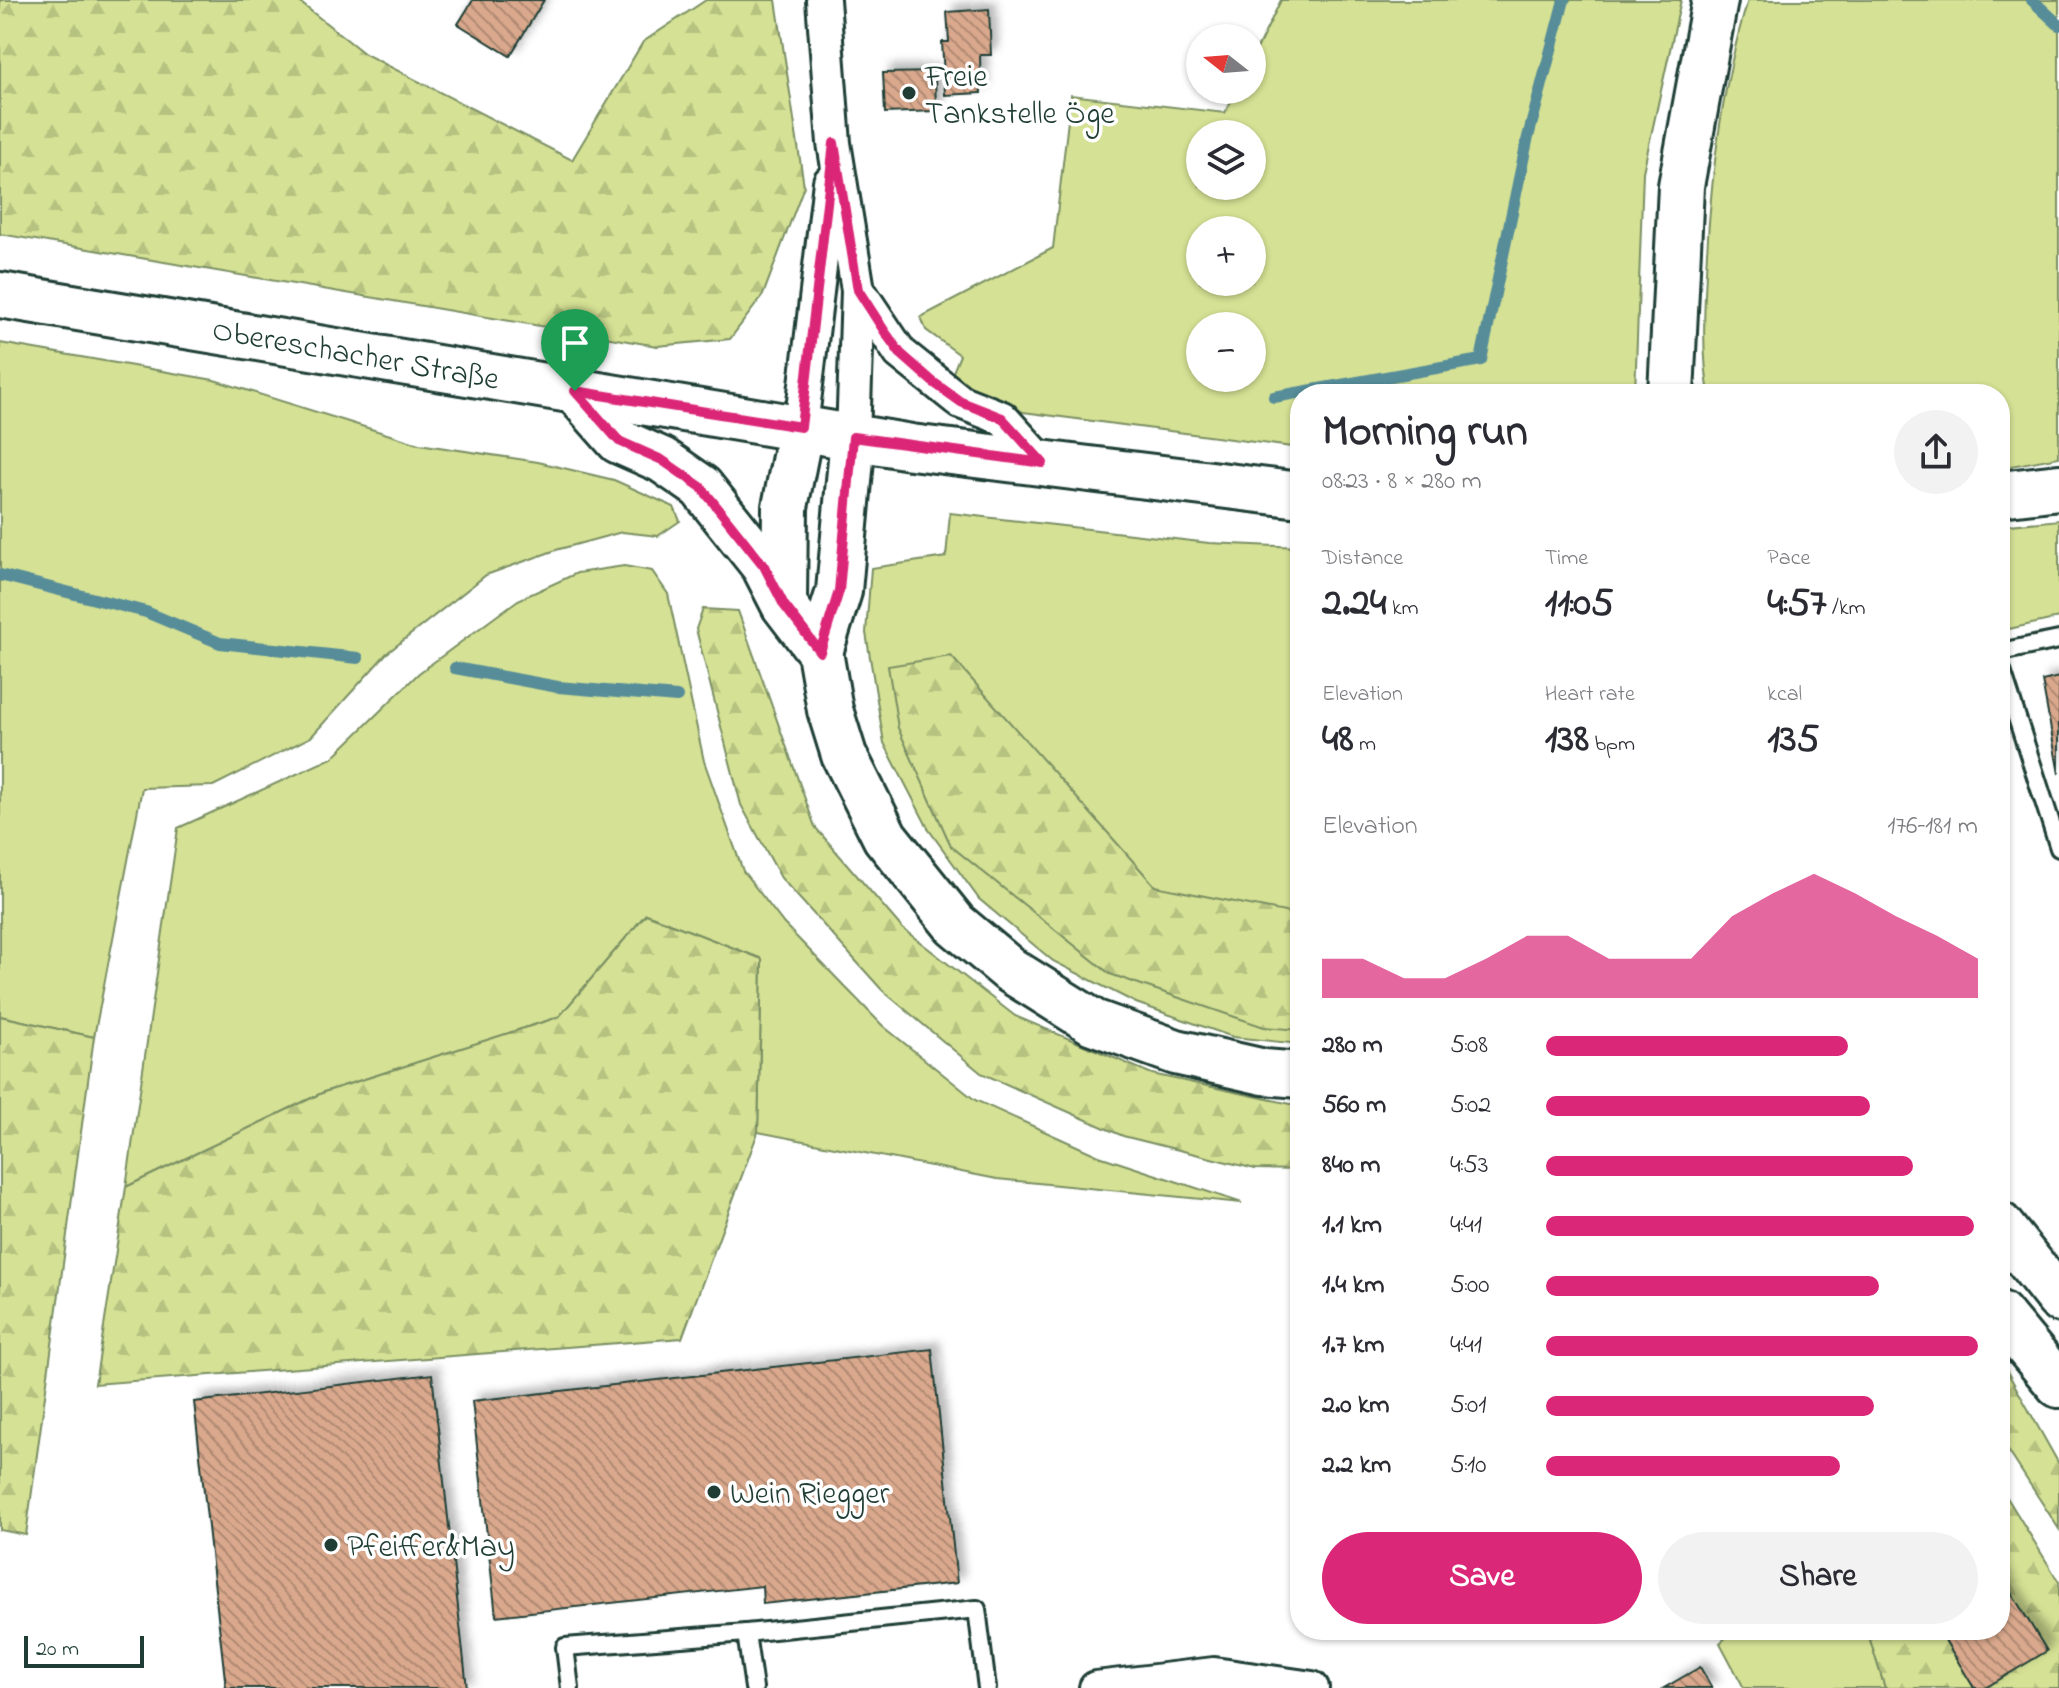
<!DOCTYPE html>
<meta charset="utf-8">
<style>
:root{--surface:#fff;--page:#f2f2f3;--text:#2b2b33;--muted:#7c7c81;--accent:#db2777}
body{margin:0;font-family:"Indie Flower",sans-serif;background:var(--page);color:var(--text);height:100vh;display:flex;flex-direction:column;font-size:30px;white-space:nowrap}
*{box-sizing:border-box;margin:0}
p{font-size:26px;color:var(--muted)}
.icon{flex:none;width:44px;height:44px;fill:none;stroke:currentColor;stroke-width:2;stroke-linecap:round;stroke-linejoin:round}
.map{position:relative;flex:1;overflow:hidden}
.side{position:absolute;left:1290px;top:384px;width:720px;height:1256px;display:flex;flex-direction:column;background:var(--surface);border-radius:32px;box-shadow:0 2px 6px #0004}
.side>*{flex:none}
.needle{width:52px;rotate:287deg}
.controls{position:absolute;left:1186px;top:24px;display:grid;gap:16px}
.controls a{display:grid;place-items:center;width:80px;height:80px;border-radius:50%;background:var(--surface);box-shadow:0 2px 6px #0004;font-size:40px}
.scale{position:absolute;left:24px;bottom:20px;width:120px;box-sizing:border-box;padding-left:8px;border:4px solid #1f3d34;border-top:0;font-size:22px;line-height:28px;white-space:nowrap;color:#1f3d34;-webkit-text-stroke:6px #fff;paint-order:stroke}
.pin{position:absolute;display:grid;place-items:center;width:68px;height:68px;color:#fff;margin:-82px -34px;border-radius:50% 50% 50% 0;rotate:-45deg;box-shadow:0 0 8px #0007}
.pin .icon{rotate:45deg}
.round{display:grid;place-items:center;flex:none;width:84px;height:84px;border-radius:42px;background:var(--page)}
.headline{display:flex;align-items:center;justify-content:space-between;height:136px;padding:0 32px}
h1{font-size:44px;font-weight:700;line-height:60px}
.metrics{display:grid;grid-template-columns:repeat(3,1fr);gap:12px;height:136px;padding:8px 32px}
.metrics div{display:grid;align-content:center}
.metrics b{font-size:40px;font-weight:700}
.metrics small{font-size:22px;font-weight:400}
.metrics p{font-size:22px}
.chart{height:224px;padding:16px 32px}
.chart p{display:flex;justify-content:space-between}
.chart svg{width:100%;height:144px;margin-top:8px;fill:var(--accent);opacity:.7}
.action{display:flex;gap:16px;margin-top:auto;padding:16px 32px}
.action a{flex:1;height:92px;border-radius:48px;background:var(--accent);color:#fff;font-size:32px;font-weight:700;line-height:92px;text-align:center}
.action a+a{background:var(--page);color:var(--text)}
ul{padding:0 32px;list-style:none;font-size:26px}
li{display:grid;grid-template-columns:128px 96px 1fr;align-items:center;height:60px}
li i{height:20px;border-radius:10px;background:var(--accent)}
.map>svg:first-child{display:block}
.green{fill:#d5e194;stroke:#7a8f64;stroke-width:2;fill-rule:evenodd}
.forest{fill:url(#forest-firs);stroke:#7a8f64;stroke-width:2}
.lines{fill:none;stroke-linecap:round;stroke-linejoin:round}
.stream{stroke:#578d99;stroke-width:12}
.building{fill:url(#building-back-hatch);stroke:#1f3d34;stroke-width:2;filter:url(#shadow)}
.lane-casing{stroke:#1f3d34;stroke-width:22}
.street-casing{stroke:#1f3d34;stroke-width:38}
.secondary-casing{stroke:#1f3d34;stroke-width:50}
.lane{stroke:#fff;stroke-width:16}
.street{stroke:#fff;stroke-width:32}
.secondary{stroke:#fff;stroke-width:44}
.route-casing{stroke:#fff;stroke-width:16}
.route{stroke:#db2777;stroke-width:10}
.poi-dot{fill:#1f3d34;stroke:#fff;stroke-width:3}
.labels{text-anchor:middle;stroke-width:7;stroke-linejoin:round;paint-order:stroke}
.poi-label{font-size:32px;fill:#1f3d34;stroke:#fff;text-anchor:start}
.street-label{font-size:32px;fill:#1f3d34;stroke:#fff}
</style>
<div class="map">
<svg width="2059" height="1688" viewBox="0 0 2059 1688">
<defs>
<pattern id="forest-firs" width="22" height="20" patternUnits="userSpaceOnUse" patternTransform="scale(2)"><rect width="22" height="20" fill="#d5e194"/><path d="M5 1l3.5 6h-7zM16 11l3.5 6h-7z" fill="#b6c280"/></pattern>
<pattern id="building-back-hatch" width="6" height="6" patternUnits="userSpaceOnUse" patternTransform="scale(2)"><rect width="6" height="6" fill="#daa88c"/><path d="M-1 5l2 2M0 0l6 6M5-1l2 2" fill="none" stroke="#b08a73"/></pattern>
<filter id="shadow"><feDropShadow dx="7" dy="-7" stdDeviation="4" flood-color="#0004"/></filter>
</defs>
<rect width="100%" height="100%" fill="#fff"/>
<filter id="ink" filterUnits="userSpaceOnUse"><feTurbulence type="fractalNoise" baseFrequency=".0125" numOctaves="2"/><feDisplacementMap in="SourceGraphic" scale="16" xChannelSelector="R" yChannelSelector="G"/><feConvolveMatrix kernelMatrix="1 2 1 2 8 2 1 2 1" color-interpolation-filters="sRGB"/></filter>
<g filter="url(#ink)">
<!-- green -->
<g class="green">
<path d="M1281,0H1681L1643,172L1635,394H1300V448L1023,412L951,377L960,355L926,330L921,317L1053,248L1071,95L1225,113L1237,90H1252V59ZM1200,134H1252V186H1200ZM1200,230H1252V282H1200ZM1200,326H1252V378H1200Z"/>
<path d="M1748,0H2059V457L2000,468V394H1709C1702,353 1704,314 1706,272C1710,181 1721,87 1748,0Z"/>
<polygon points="0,343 214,380 419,444 538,462 614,480 674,507 680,521 658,536 622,532 556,550 486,575 386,654 311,737 213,786 142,788 94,1037 0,1016"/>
<polygon points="950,513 1209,543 1300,547 1300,1044 1233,1037 1136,1003 1053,961 979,899 929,830 884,743 866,633 871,568 946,557"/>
<polygon points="2059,520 2059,618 2000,631 2000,526"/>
<polygon points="624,566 652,571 668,594 704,761 743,871 784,924 883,1026 975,1100 1099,1156 1242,1203 997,1179 758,1132 762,959 646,914 559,1017 324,1092 126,1187 178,828 332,758 419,673 518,600 577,573"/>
<polygon points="1734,1630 1867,1630 1885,1688 1744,1688 1720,1643"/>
</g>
<!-- forest -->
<g class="forest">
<polygon points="0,0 297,0 365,54 572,160 643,42 706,0 776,0 804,186 763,295 730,339 657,346 0,234"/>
<polygon points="703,609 738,611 815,827 902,928 1015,1016 1152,1074 1300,1106 1300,1170 1255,1169 1123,1136 981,1073 882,990 781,878 741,805 696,629"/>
<polygon points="951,656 1155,886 1300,915 1300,1030 1264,1027 1110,974 951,846 898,728 888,666"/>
<polygon points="646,914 762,959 758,1132 682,1338 95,1384 126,1187 324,1092 559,1017"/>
<polygon points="0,1016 94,1037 26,1535 0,1530"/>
<polygon points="2000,1359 2059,1464 2059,1529 2000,1438"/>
<polygon points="2000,1486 2059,1582 2059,1688 1885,1688 1867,1630 2000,1630"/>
</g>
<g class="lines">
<!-- stream -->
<g class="stream">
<polyline points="2032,0 2059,25"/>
<polyline points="1274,397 1481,360 1527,141 1564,0"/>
<polyline points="0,575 146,612 220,643 358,658"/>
<polyline points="455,668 558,687 677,697"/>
</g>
</g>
<!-- building -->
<g class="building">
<polygon points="473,0 544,0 510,56 458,24"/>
<polygon points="989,9 991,55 980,55 981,93 945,95 942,42 949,42 947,12"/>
<polygon points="935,72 936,111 885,113 883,73"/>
<polygon points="2059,677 2059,774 2042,681"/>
<polygon points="932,1349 957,1583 763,1604 762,1586 496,1616 472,1401"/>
<polygon points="432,1374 467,1688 226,1688 194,1402"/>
<polygon points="2000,1574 2047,1651 1985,1688 1974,1688 1939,1630 2000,1630"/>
<polygon points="1700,1667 1712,1688 1664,1688"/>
</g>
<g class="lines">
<!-- lane casing -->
<g class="lane-casing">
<g id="lane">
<polyline points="2000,652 2059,640"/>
<polyline points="2000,665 2059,848"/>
<polyline points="746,1633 754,1688"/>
<polyline points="570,1688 565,1647 746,1633 977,1609 987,1688"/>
</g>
</g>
<!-- street casing -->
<g class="street-casing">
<g id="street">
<polyline points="823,0 834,143 858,290 853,437"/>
<polyline points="858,290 900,353 961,402 1002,418 1043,463"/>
<polyline points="801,427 830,182"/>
<polyline points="1096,1688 1214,1674 1312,1688"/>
</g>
</g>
<!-- secondary casing -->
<g class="secondary-casing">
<g id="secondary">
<polyline points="0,295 911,447 1300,495"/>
<polyline points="575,391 619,441 662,460 701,487 764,566 784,605 820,652 830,710 844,755 885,837 955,924 1010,970 1093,1022 1176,1052 1264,1072 1300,1075"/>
<polyline points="1671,394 1681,186 1715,0"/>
<polyline points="2000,494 2059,487"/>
<polyline points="784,603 785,507 801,427"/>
<polyline points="820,652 839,591 853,437"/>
<polyline points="2000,1225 2059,1299"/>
<polyline points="2000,1314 2059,1385"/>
</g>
</g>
<!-- lane -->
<use href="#lane" class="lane"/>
<!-- street -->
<use href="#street" class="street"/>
<!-- secondary -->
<use href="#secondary" class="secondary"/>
</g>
</g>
<g class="lines" filter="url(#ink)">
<!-- route casing -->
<g class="route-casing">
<polygon id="route" points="834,143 858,290 885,332 900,353 933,382 961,402 1002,418 1043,463 853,437 839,591 820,652 784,605 764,566 701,487 662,460 619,441 575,391 801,427"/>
</g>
<!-- route -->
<use href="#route" class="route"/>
</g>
<!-- markers -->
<g class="poi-dot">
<circle cx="909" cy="93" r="8"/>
<circle cx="714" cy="1492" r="8"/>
<circle cx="331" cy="1545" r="8"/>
</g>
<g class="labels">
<!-- poi labels -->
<g class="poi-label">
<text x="925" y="86">Freie<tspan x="925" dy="37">Tankstelle Öge</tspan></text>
<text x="730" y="1503">Wein Riegger</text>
<text x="347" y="1556">Pfeiffer&amp;May</text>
</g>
<!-- street labels -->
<g class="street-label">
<text transform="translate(356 353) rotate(10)" y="11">Obereschacher Straße</text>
</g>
</g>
</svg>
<div class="controls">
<a><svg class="needle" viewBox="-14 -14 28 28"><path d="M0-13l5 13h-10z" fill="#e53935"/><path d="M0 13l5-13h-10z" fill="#7c7c81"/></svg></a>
<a><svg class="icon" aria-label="layers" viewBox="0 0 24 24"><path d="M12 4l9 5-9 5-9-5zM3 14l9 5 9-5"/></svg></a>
<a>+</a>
<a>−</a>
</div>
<div class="scale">20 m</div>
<div class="pin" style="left:575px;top:391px;background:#1e9e55"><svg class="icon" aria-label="arrive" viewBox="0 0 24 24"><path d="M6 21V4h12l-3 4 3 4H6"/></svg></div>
<section class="side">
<div class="headline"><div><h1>Morning run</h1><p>08:23 · 8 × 280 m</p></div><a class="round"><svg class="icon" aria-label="share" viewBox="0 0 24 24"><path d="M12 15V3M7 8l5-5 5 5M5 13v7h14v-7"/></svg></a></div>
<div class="metrics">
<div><p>Distance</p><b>2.24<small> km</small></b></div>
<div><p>Time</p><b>11:05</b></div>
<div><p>Pace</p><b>4:57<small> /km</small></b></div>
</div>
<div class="metrics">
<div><p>Elevation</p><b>48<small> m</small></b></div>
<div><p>Heart rate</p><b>138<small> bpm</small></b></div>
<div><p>kcal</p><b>135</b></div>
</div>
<div class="chart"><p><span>Elevation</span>176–181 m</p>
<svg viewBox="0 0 160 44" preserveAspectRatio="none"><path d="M0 44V32L10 32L20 38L30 38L40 32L50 25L60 25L70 32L80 32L90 32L100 19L110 12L120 6L130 12L140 19L150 25L160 32V44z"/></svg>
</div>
<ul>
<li><b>280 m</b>5:08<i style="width:70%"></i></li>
<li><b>560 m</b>5:02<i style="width:75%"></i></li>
<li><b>840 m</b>4:53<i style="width:85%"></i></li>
<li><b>1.1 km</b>4:41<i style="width:99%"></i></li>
<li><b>1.4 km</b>5:00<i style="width:77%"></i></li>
<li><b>1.7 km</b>4:41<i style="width:100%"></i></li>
<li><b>2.0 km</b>5:01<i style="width:76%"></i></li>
<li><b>2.2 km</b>5:10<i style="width:68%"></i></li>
</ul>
<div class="action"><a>Save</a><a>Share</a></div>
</section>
</div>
